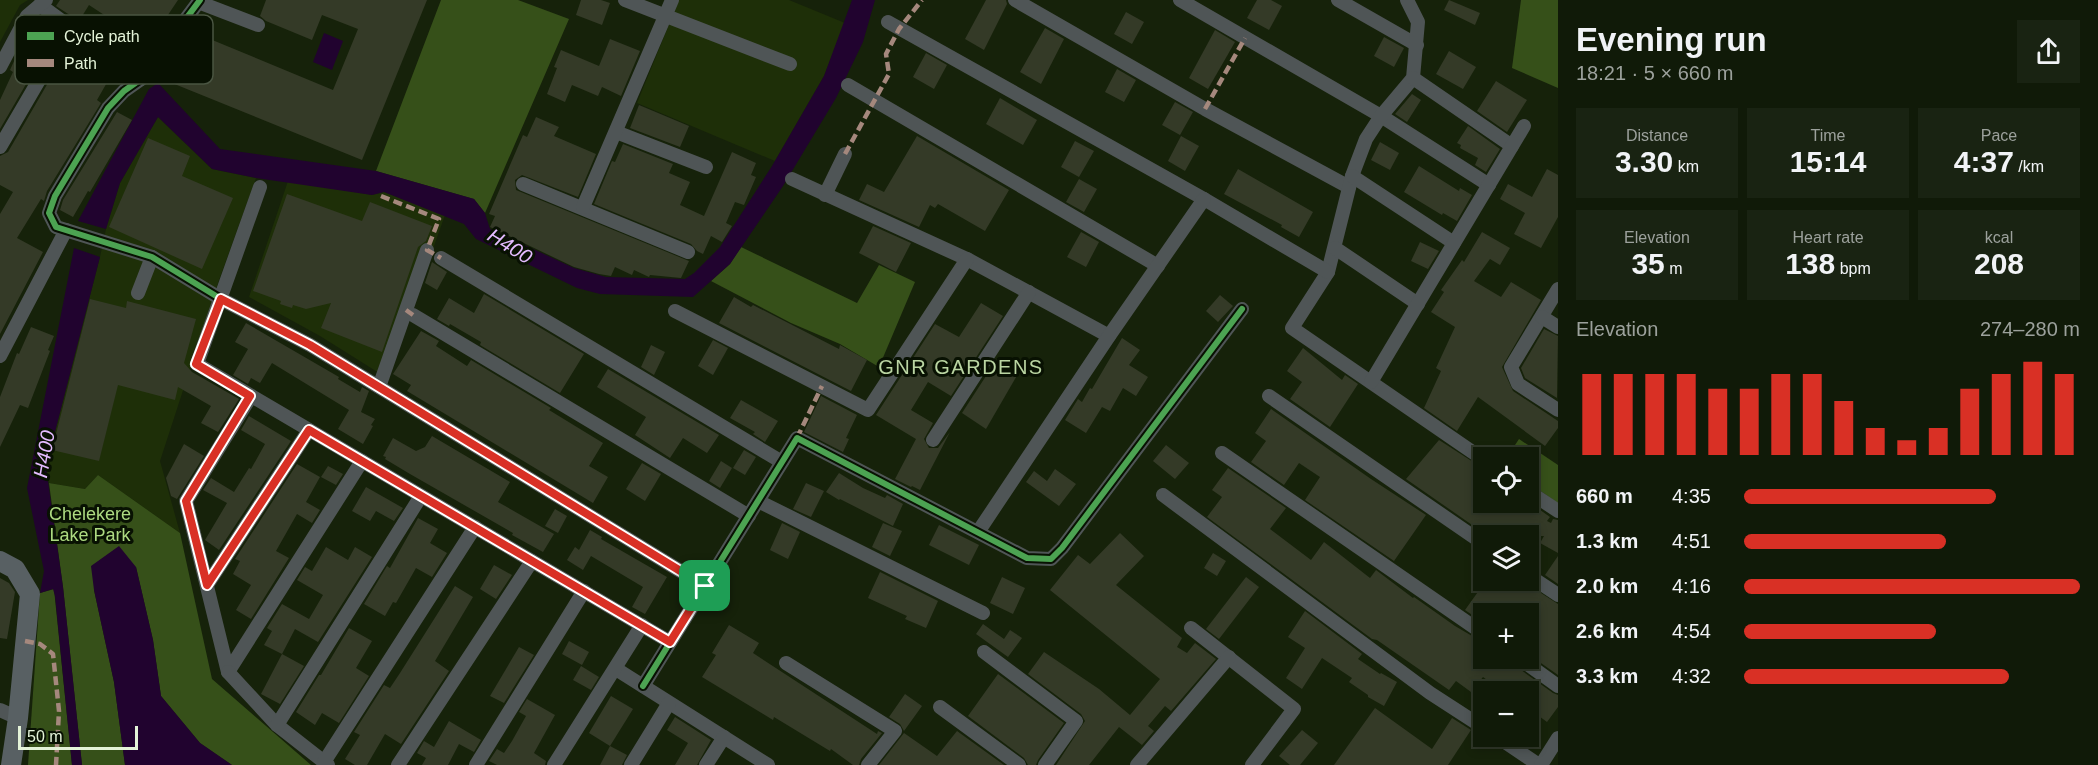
<!DOCTYPE html>
<meta charset="utf-8">
<style>
:root{--surface:#101a08;--page:#192312;--text:#f1f3f6;--muted:#9ca19c;--line:#303829;--accent:#d93025}
body{margin:0;font-family:Helvetica,sans-serif;background:var(--page);color:var(--text);height:100vh;display:flex;flex-direction:column;font-size:22px;white-space:nowrap}
*{box-sizing:border-box;margin:0}
p{font-size:20px;color:var(--muted)}
.icon{flex:none;width:33px;height:33px;fill:none;stroke:currentColor;stroke-width:2;stroke-linecap:round;stroke-linejoin:round}
.map{position:relative;flex:1;overflow:hidden}
.details{display:flex;flex-direction:column;background:var(--surface);width:540px}
.details>*{flex:none}
.controls{position:absolute;left:1473px;top:447px;display:grid;gap:12px}
.controls a{display:grid;place-items:center;width:66px;height:66px;border-radius:0px;background:var(--surface);box-shadow:0 3px 9px #0003,0 0 0 2px var(--line);font-size:30px}
.scale{position:absolute;left:18px;bottom:15px;width:120px;box-sizing:border-box;padding-left:6px;border:3px solid #e4f3d8;border-top:0;font-size:16px;line-height:21px;white-space:nowrap;color:#e4f3d8;-webkit-text-stroke:4px #081102;paint-order:stroke}
.pin{position:absolute;display:grid;place-items:center;width:51px;height:51px;color:#fff;margin:-26px;border-radius:12px;box-shadow:0 3px 9px #0006}
.round{display:grid;place-items:center;flex:none;width:63px;height:63px;border-radius:0px;background:var(--page)}
.summary{display:flex;align-items:center;justify-content:space-between;height:102px;padding:0 18px}
h1{font-size:33px;font-weight:700;line-height:45px}
.metrics{display:grid;grid-template-columns:repeat(3,1fr);gap:9px;height:102px;padding:6px 18px}
.metrics div{display:grid;align-content:center;border-radius:0px;background:var(--page);text-align:center}
.metrics b{font-size:30px;font-weight:700}
.metrics small{font-size:16px;font-weight:400}
.metrics p{font-size:16px}
.chart{height:168px;padding:12px 18px}
.chart p{display:flex;justify-content:space-between}
.chart svg{width:100%;height:108px;margin-top:6px;stroke:var(--accent);stroke-width:6}
ul{padding:0 18px;list-style:none;font-size:20px}
li{display:grid;grid-template-columns:96px 72px 1fr;align-items:center;height:45px}
li i{height:15px;border-radius:8px;background:var(--accent)}
main{display:flex;flex:1;min-height:0}
.map>svg:first-child{display:block}
.built{fill:#1e2f08}
.green{fill:#365019}
.water{fill:#21032f}
.building{fill:#343a27}
.lines{fill:none;stroke-linecap:round;stroke-linejoin:round}
.street{stroke:#4f5556;stroke-width:14}
.secondary{stroke:#586063;stroke-width:20}
.quiet{stroke:#a5887d;stroke-width:4.5;stroke-dasharray:9 4.5;stroke-linecap:butt}
.cycleway-casing{stroke:#081102;stroke-width:10}
.cycleway{stroke:#4ca352;stroke-width:6}
.route-casing{stroke:#fff;stroke-width:12}
.route{stroke:#d93025;stroke-width:8}
.labels{text-anchor:middle;stroke-width:6;stroke-linejoin:round;paint-order:stroke}
.park-label{font-size:18px;fill:#adda81;stroke:#081102}
.water-label{font-size:20px;font-style:italic;fill:#e3bbff;stroke:#081102}
.neighbourhood-label{font-size:20px;letter-spacing:1.5px;fill:#bad5a2;stroke:#081102}
.key{fill:#081102;stroke:#4a5542;stroke-width:1.5}
.key-label{font-size:16px;fill:#e4f3d8}
</style>
<main>
<div class="map">
<svg width="1558" height="765" viewBox="0 0 1558 765">
<rect width="100%" height="100%" fill="#16220a"/>
<!-- built -->
<g class="built">
<polygon points="0,0 28,0 20,5 0,42"/>
<polygon points="679,0 789,0 845,23 824,76 775,161 637,103"/>
<polygon points="158,117 212,169 256,178 219,280 160,461 180,533 98,475 85,489 49,483 46,467 100,257 106,229 120,183"/>
<polygon points="288,181 372,195 384,192 445,215 387,378 320,336 249,297"/>
</g>
<!-- green -->
<g class="green">
<polygon points="441,0 518,0 569,19 485,213 474,199 376,171"/>
<polygon points="1521,0 1558,0 1558,88 1512,68"/>
<polygon points="741,247 857,303 879,265 915,282 879,367 840,344 791,323 711,281 730,264"/>
<polygon points="1519,439 1558,465 1558,503 1529,483 1528,458 1507,457"/>
<polygon points="98,475 180,533 212,679 311,765 232,765 200,743 161,696 153,640 136,567 94,590 114,682 125,765 82,765 63,587 49,483 85,489"/>
<polygon points="54,589 72,765 28,765 40,593"/>
</g>
<!-- water -->
<g class="water">
<polygon points="852,0 875,0 863,42 836,98 783,186 730,264 693,297 600,294 577,288 476,239 464,224 384,192 372,195 256,178 212,169 158,117 120,183 106,229 78,221 149,89 158,83 220,149 376,171 474,199 485,213 490,229 574,268 606,277 685,279 694,273 720,247 772,166 824,76"/>
<polygon points="324,33 343,41 332,70 313,62"/>
<polygon points="74,248 100,257 46,467 63,587 82,765 72,765 55,596 53,589 40,593 44,571 27,488"/>
<polygon points="119,546 136,567 153,640 161,696 200,743 232,765 125,765 114,682 94,590 91,566"/>
</g>
<!-- building -->
<g class="building">
<polygon points="60,0 178,0 143,52 146,53 138,65 112,46 124,28 89,5 79,21 56,6"/>
<polygon points="266,0 427,0 362,160 172,83 177,71 172,68 179,51 196,58 205,37 333,90 358,29 322,15 312,40 266,21 260,16"/>
<polygon points="581,0 601,0 610,3 602,25 576,15"/>
<polygon points="986,0 1006,0 1007,4 984,50 965,39"/>
<polygon points="1257,0 1271,0 1282,6 1269,30 1247,18"/>
<polygon points="1449,0 1480,13 1475,25 1444,10"/>
<polygon points="1126,12 1144,22 1132,44 1114,34"/>
<polygon points="45,19 58,29 0,129 0,100 13,72 10,70 19,50 22,51"/>
<polygon points="1045,28 1064,39 1041,84 1020,72"/>
<polygon points="1215,30 1235,42 1208,89 1189,78"/>
<polygon points="1384,37 1404,48 1394,67 1374,56"/>
<polygon points="610,39 640,51 621,96 602,87 598,96 572,85 565,102 547,94 557,68 554,67 561,50 599,66"/>
<polygon points="1449,51 1476,67 1463,89 1436,74"/>
<polygon points="926,53 947,65 934,89 913,77"/>
<polygon points="83,64 109,79 97,100 101,103 47,191 44,201 41,199 17,238 43,252 0,334 0,214 13,192 0,185 0,156 8,152 56,69 75,80"/>
<polygon points="1117,69 1136,80 1124,102 1105,92"/>
<polygon points="1496,81 1527,100 1507,132 1477,111"/>
<polygon points="1412,94 1421,100 1407,122 1395,114"/>
<polygon points="1000,98 1037,120 1023,145 986,124"/>
<polygon points="1175,102 1193,112 1180,135 1162,125"/>
<polygon points="639,105 689,126 680,147 630,128"/>
<polygon points="117,112 132,120 90,192 88,191 73,217 60,210 63,200"/>
<polygon points="536,117 559,127 554,136 596,154 578,197 522,175 515,180 516,190 689,261 681,278 650,275 649,277 634,270 632,275 615,267 611,276 599,274 574,267 490,227 495,216 489,214 523,135 527,137"/>
<polygon points="1468,126 1500,149 1486,172 1475,165 1478,158 1460,148 1461,145 1457,143"/>
<polygon points="917,136 1009,190 985,231 938,204 935,208 930,205 919,227 859,200 867,184 884,192"/>
<polygon points="1181,136 1199,146 1185,171 1168,161"/>
<polygon points="148,138 190,156 182,176 233,198 202,269 109,227"/>
<polygon points="1075,141 1094,151 1079,177 1061,167"/>
<polygon points="1380,142 1399,153 1390,170 1371,160"/>
<polygon points="623,144 673,164 669,173 690,182 680,205 704,216 732,152 756,163 751,175 756,177 744,205 735,202 726,223 732,226 722,242 711,236 703,254 697,251 691,244 594,204 612,161 615,162"/>
<polygon points="1419,166 1459,191 1460,188 1472,195 1457,221 1443,213 1442,215 1404,192"/>
<polygon points="1238,169 1313,212 1299,237 1281,227 1282,225 1224,194"/>
<polygon points="1547,169 1558,175 1558,217 1541,248 1514,234 1525,213 1500,199 1508,184 1532,197"/>
<polygon points="1079,179 1097,189 1084,212 1066,202"/>
<polygon points="287,194 362,221 370,202 432,226 426,241 418,247 382,352 321,328 331,303 306,309 293,305 292,308 280,304 281,301 253,291"/>
<polygon points="873,226 911,243 896,272 859,253"/>
<polygon points="1081,232 1099,242 1086,267 1067,257"/>
<polygon points="1482,232 1510,248 1500,265 1490,259 1474,281 1501,297 1511,282 1541,300 1502,367 1513,391 1558,421 1558,428 1545,446 1478,397 1457,431 1424,408 1441,371 1436,368 1455,327 1431,312 1444,292 1441,290 1462,260 1464,262"/>
<polygon points="1420,242 1439,251 1428,269 1411,261"/>
<polygon points="432,262 447,272 437,290 425,283"/>
<polygon points="484,294 584,354 560,393 480,345 481,342 450,324 449,326 437,319 449,298 474,313"/>
<polygon points="1220,295 1233,306 1218,322 1206,311"/>
<polygon points="734,297 751,307 753,305 839,349 840,345 867,360 851,391 719,323"/>
<polygon points="90,299 126,308 127,301 196,319 184,363 192,372 239,399 218,432 201,423 211,406 178,387 175,400 118,385 99,461 52,450"/>
<polygon points="981,303 1003,316 951,396 928,382 911,410 933,423 924,439 929,448 938,448 950,432 920,490 912,486 911,487 895,479 916,439 876,415 935,324 959,337"/>
<polygon points="246,323 339,377 338,379 360,392 362,387 369,391 361,412 375,419 371,425 373,426 363,444 338,429 349,410 272,363 260,383 251,378 248,384 233,375 248,349 235,342"/>
<polygon points="31,327 54,336 48,350 50,351 28,408 20,405 0,447 0,397 17,353 19,354"/>
<polygon points="1544,329 1558,336 1557,398 1525,378 1521,368"/>
<polygon points="421,331 439,341 436,346 467,366 471,360 551,408 549,410 603,443 589,466 608,477 593,503 407,391 411,385 393,374"/>
<polygon points="1122,338 1140,350 1129,365 1148,377 1136,396 1123,388 1110,411 1102,407 1086,433 1065,420 1078,399 1082,402 1090,388 1092,389"/>
<polygon points="713,340 728,348 713,375 698,366"/>
<polygon points="651,345 665,352 654,375 641,367"/>
<polygon points="1303,348 1342,380 1345,375 1358,384 1330,427 1290,399 1302,382 1287,371"/>
<polygon points="997,359 1019,372 986,429 962,413"/>
<polygon points="608,369 719,435 707,453 683,438 670,458 635,435 646,417 597,387"/>
<polygon points="821,396 857,415 846,438 849,439 843,452 804,432"/>
<polygon points="741,400 778,421 765,442 753,434 755,432 730,418"/>
<polygon points="1271,409 1371,479 1426,515 1394,561 1305,500 1320,477 1299,463 1284,485 1251,462 1266,441 1255,433"/>
<polygon points="249,416 291,441 219,550 205,540 227,503 203,490 211,478 234,492 249,468 251,469 265,444 241,430"/>
<polygon points="432,436 510,482 498,502 554,534 543,552 512,535 513,533 410,474 385,459 386,457 383,456 393,438 416,451 425,447"/>
<polygon points="1439,440 1484,469 1484,502 1529,502 1550,517 1547,521 1551,523 1553,519 1558,520 1558,553 1540,543 1544,536 1488,536 1406,479"/>
<polygon points="184,444 204,456 177,499 171,496 166,478"/>
<polygon points="1166,445 1189,463 1175,479 1153,461"/>
<polygon points="744,450 756,457 745,475 733,468"/>
<polygon points="721,461 732,468 720,488 709,481"/>
<polygon points="642,463 661,474 645,501 626,489"/>
<polygon points="297,464 320,477 306,502 320,510 312,523 297,514 276,551 289,558 251,619 236,610 251,585 233,574 240,561 235,559"/>
<polygon points="328,466 343,474 336,485 321,477"/>
<polygon points="1228,468 1286,508 1270,529 1311,560 1324,542 1370,578 1376,570 1413,598 1414,597 1455,626 1484,643 1484,658 1510,658 1514,665 1553,693 1558,695 1558,707 1547,722 1528,708 1528,692 1503,692 1483,677 1471,692 1456,681 1449,690 1377,640 1372,639 1207,517 1222,497 1212,490"/>
<polygon points="1055,469 1076,484 1059,506 1026,482 1034,471 1047,481"/>
<polygon points="839,473 863,488 885,498 887,495 903,504 893,526 840,499 839,500 826,492"/>
<polygon points="806,483 824,491 811,517 793,509"/>
<polygon points="366,487 403,508 394,521 376,511 370,521 352,511"/>
<polygon points="555,509 567,516 558,533 545,526"/>
<polygon points="418,518 438,529 430,543 447,553 432,577 416,568 396,603 393,602 385,616 364,604 387,566 390,568"/>
<polygon points="782,523 800,532 788,559 770,550"/>
<polygon points="883,523 902,531 890,556 872,547"/>
<polygon points="939,525 979,545 969,565 929,545"/>
<polygon points="590,530 602,537 601,539 667,577 645,614 632,607 643,587 591,556 583,570 567,560 575,547 579,550"/>
<polygon points="1120,533 1144,556 1116,585 1182,638 1177,647 1187,653 1195,643 1216,659 1171,711 1165,706 1148,726 1154,731 1142,745 1119,727 1089,765 1056,765 1085,721 1081,714 1028,674 1044,652 1099,689 1130,715 1160,679 1050,590 1078,555 1090,564"/>
<polygon points="326,547 348,560 355,547 372,557 318,642 295,629 282,654 264,645 272,631 267,628 282,604 309,619 323,595 297,580 305,567 312,571"/>
<polygon points="1213,553 1226,561 1217,576 1204,568"/>
<polygon points="1558,556 1558,584 1545,575"/>
<polygon points="494,565 512,575 496,599 480,589"/>
<polygon points="880,572 938,601 926,628 905,619 907,616 868,598"/>
<polygon points="1002,577 1025,588 1013,614 990,603"/>
<polygon points="1246,577 1259,587 1219,639 1206,629"/>
<polygon points="0,578 9,583 15,592 7,639 0,638"/>
<polygon points="1489,580 1521,580 1558,604 1558,675 1528,654 1528,614 1484,614 1484,623 1465,610 1480,589 1482,591"/>
<polygon points="455,586 473,597 435,661 449,671 401,744 385,734 367,765 355,765 345,759 360,735 354,732 384,685 390,688 400,673"/>
<polygon points="1305,611 1362,654 1358,659 1380,674 1381,673 1397,682 1384,706 1368,697 1368,695 1349,682 1352,678 1322,658 1302,689 1286,678 1305,648 1288,637"/>
<polygon points="983,624 1004,639 1010,630 1022,638 1008,657 976,634"/>
<polygon points="729,625 759,643 753,653 877,734 878,731 882,733 861,759 859,765 853,765 831,749 830,751 774,717 773,720 702,677 716,655 712,653"/>
<polygon points="349,628 372,641 356,668 369,676 339,723 322,713 315,725 296,712 319,675 321,675"/>
<polygon points="569,641 589,652 582,665 562,654"/>
<polygon points="519,647 534,655 504,703 490,696"/>
<polygon points="282,654 304,666 280,704 261,694"/>
<polygon points="581,666 599,677 591,690 573,680"/>
<polygon points="998,674 1064,723 1038,760 1036,765 1028,765 1024,758 968,716"/>
<polygon points="905,694 922,706 904,731 900,724 889,717"/>
<polygon points="611,696 633,709 610,746 589,733"/>
<polygon points="527,699 555,715 534,753 546,761 545,765 497,765 489,761 497,749 504,753 512,741 526,716 519,712"/>
<polygon points="1375,708 1432,749 1452,718 1471,730 1448,765 1334,765"/>
<polygon points="675,717 711,740 697,765 675,765 688,743 667,730"/>
<polygon points="449,721 481,740 474,752 459,744 448,765 422,765 426,758 417,753 424,741 434,747"/>
<polygon points="1302,730 1318,743 1300,765 1290,765 1279,756"/>
<polygon points="957,731 1004,765 879,765 904,733 937,756"/>
<polygon points="610,746 627,755 622,765 600,765"/>
</g>
<g class="lines">
<!-- street -->
<g class="street">
<polyline points="200,0 141,79 124,91 108,108 55,196 49,213 56,227 152,257 221,299 310,345 705,586"/>
<polyline points="625,0 790,64"/>
<polyline points="1015,0 1205,109 1349,187"/>
<polyline points="1180,0 1381,116 1489,185"/>
<polyline points="1338,0 1417,45"/>
<polyline points="1407,0 1418,22 1413,78 1381,116 1366,139 1352,176 1328,272 1292,328 1484,460"/>
<polyline points="198,2 258,25"/>
<polyline points="40,5 141,79"/>
<polyline points="888,22 1204,199 1328,272"/>
<polyline points="0,67 27,16 46,0"/>
<polyline points="1413,78 1512,146"/>
<polyline points="848,85 1158,266"/>
<polyline points="616,132 706,167"/>
<polyline points="0,147 70,27"/>
<polyline points="1352,176 1454,243"/>
<polyline points="792,179 967,259 1109,336"/>
<polyline points="523,184 688,252"/>
<polyline points="260,187 197,364 670,642"/>
<polyline points="825,195 845,154"/>
<polyline points="583,207 672,0"/>
<polyline points="1335,248 1418,304"/>
<polyline points="441,258 782,462"/>
<polyline points="1558,289 1511,367 1518,384 1558,410"/>
<polyline points="138,293 152,257"/>
<polyline points="675,311 868,410 967,259"/>
<polyline points="413,315 749,516"/>
<polyline points="1542,317 1558,327"/>
<polyline points="0,356 66,230"/>
<polyline points="1371,382 1524,126"/>
<polyline points="379,387 427,250"/>
<polyline points="251,396 186,501 228,672 362,461"/>
<polyline points="1269,396 1484,544"/>
<polyline points="933,440 1029,292"/>
<polyline points="1222,453 1484,634"/>
<polyline points="1528,491 1558,511"/>
<polyline points="1163,495 1430,693 1484,728"/>
<polyline points="758,501 983,613"/>
<polyline points="978,532 1109,336 1204,199"/>
<polyline points="1528,575 1558,595"/>
<polyline points="207,585 309,430"/>
<polyline points="1191,628 1294,709 1252,765"/>
<polyline points="984,652 1076,721 1045,765"/>
<polyline points="1519,658 1558,686"/>
<polyline points="786,663 895,731 868,765"/>
<polyline points="616,669 768,765"/>
<polyline points="228,672 277,725 328,765"/>
<polyline points="643,686 797,438 1027,558 1051,559 1062,548 1242,309"/>
<polyline points="940,707 1019,765"/>
<polyline points="0,710 18,718"/>
<polyline points="277,725 421,496"/>
<polyline points="1496,736 1539,765"/>
<polyline points="324,762 475,527"/>
<polyline points="398,765 532,561"/>
<polyline points="476,765 584,591"/>
<polyline points="554,765 642,625"/>
<polyline points="631,765 669,703"/>
<polyline points="706,765 724,737"/>
<polyline points="1137,765 1229,657"/>
<polyline points="1541,765 1558,738"/>
</g>
<!-- secondary -->
<polyline class="secondary" points="0,561 15,569 30,594 18,718 11,765"/>
<!-- quiet -->
<g class="quiet">
<polyline points="1205,109 1245,38"/>
<polyline points="845,154 889,74 886,54 899,29 922,0"/>
<polyline points="381,196 439,219 427,250 441,258"/>
<polyline points="406,310 413,315"/>
<polyline points="797,438 822,386"/>
<polyline points="25,641 40,644 53,654 59,711 56,765"/>
</g>
<!-- cycleway casing -->
<g class="cycleway-casing">
<g id="cycleway">
<polyline points="200,0 141,79 124,91 108,108 55,196 49,213 56,227 152,257 221,299 310,345 705,586"/>
<polyline points="643,686 797,438 1027,558 1051,559 1062,548 1242,309"/>
</g>
</g>
<!-- cycleway -->
<use href="#cycleway" class="cycleway"/>
</g>
<g class="lines">
<!-- route casing -->
<g class="route-casing">
<polygon id="route" points="221,299 310,345 705,586 670,642 309,430 207,585 186,501 250,396 196,364"/>
</g>
<!-- route -->
<use href="#route" class="route"/>
</g>
<g class="labels">
<!-- park labels -->
<g class="park-label">
<text x="90" y="520">Chelekere<tspan x="90" dy="21">Lake Park</tspan></text>
</g>
<!-- water labels -->
<g class="water-label">
<text transform="translate(510 246) rotate(32)" y="7">H400</text>
<text transform="translate(44 454) rotate(-80)" y="7">H400</text>
</g>
<!-- neighbourhood labels -->
<g class="neighbourhood-label">
<text x="961" y="374">GNR GARDENS</text>
</g>
</g>
<!-- legend -->
<rect x="15" y="15" width="198" height="69" rx="9" class="key"/>
<rect x="27" y="32" width="27" height="8" fill="#4ca352"/>
<rect x="27" y="59" width="27" height="8" fill="#a5887d"/>
<g class="key-label">
<text x="64" y="42">Cycle path</text>
<text x="64" y="69">Path</text>
</g>
</svg>
<div class="controls">
<a><svg class="icon" aria-label="locate" viewBox="0 0 24 24"><circle cx="12" cy="12" r="6"/><path d="M12 2v4M12 18v4M2 12h4M18 12h4"/></svg></a>
<a><svg class="icon" aria-label="layers" viewBox="0 0 24 24"><path d="M12 4l9 5-9 5-9-5zM3 14l9 5 9-5"/></svg></a>
<a>+</a>
<a>−</a>
</div>
<div class="scale">50 m</div>
<div class="pin" style="left:705px;top:586px;background:#1e9e55"><svg class="icon" aria-label="arrive" viewBox="0 0 24 24"><path d="M6 21V4h12l-3 4 3 4H6"/></svg></div>
</div>
<section class="details">
<div class="summary"><div><h1>Evening run</h1><p>18:21 · 5 × 660 m</p></div><a class="round"><svg class="icon" aria-label="share" viewBox="0 0 24 24"><path d="M12 15V3M7 8l5-5 5 5M5 13v7h14v-7"/></svg></a></div>
<div class="metrics">
<div><p>Distance</p><b>3.30<small> km</small></b></div>
<div><p>Time</p><b>15:14</b></div>
<div><p>Pace</p><b>4:37<small> /km</small></b></div>
</div>
<div class="metrics">
<div><p>Elevation</p><b>35<small> m</small></b></div>
<div><p>Heart rate</p><b>138<small> bpm</small></b></div>
<div><p>kcal</p><b>208</b></div>
</div>
<div class="chart"><p><span>Elevation</span>274–280 m</p>
<svg viewBox="0 0 160 44" preserveAspectRatio="none"><path d="M5 44V11M15 44V11M25 44V11M35 44V11M45 44V17M55 44V17M65 44V11M75 44V11M85 44V22M95 44V33M105 44V38M115 44V33M125 44V17M135 44V11M145 44V6M155 44V11"/></svg>
</div>
<ul>
<li><b>660 m</b>4:35<i style="width:75%"></i></li>
<li><b>1.3 km</b>4:51<i style="width:60%"></i></li>
<li><b>2.0 km</b>4:16<i style="width:100%"></i></li>
<li><b>2.6 km</b>4:54<i style="width:57%"></i></li>
<li><b>3.3 km</b>4:32<i style="width:79%"></i></li>
</ul>
</section>
</main>
